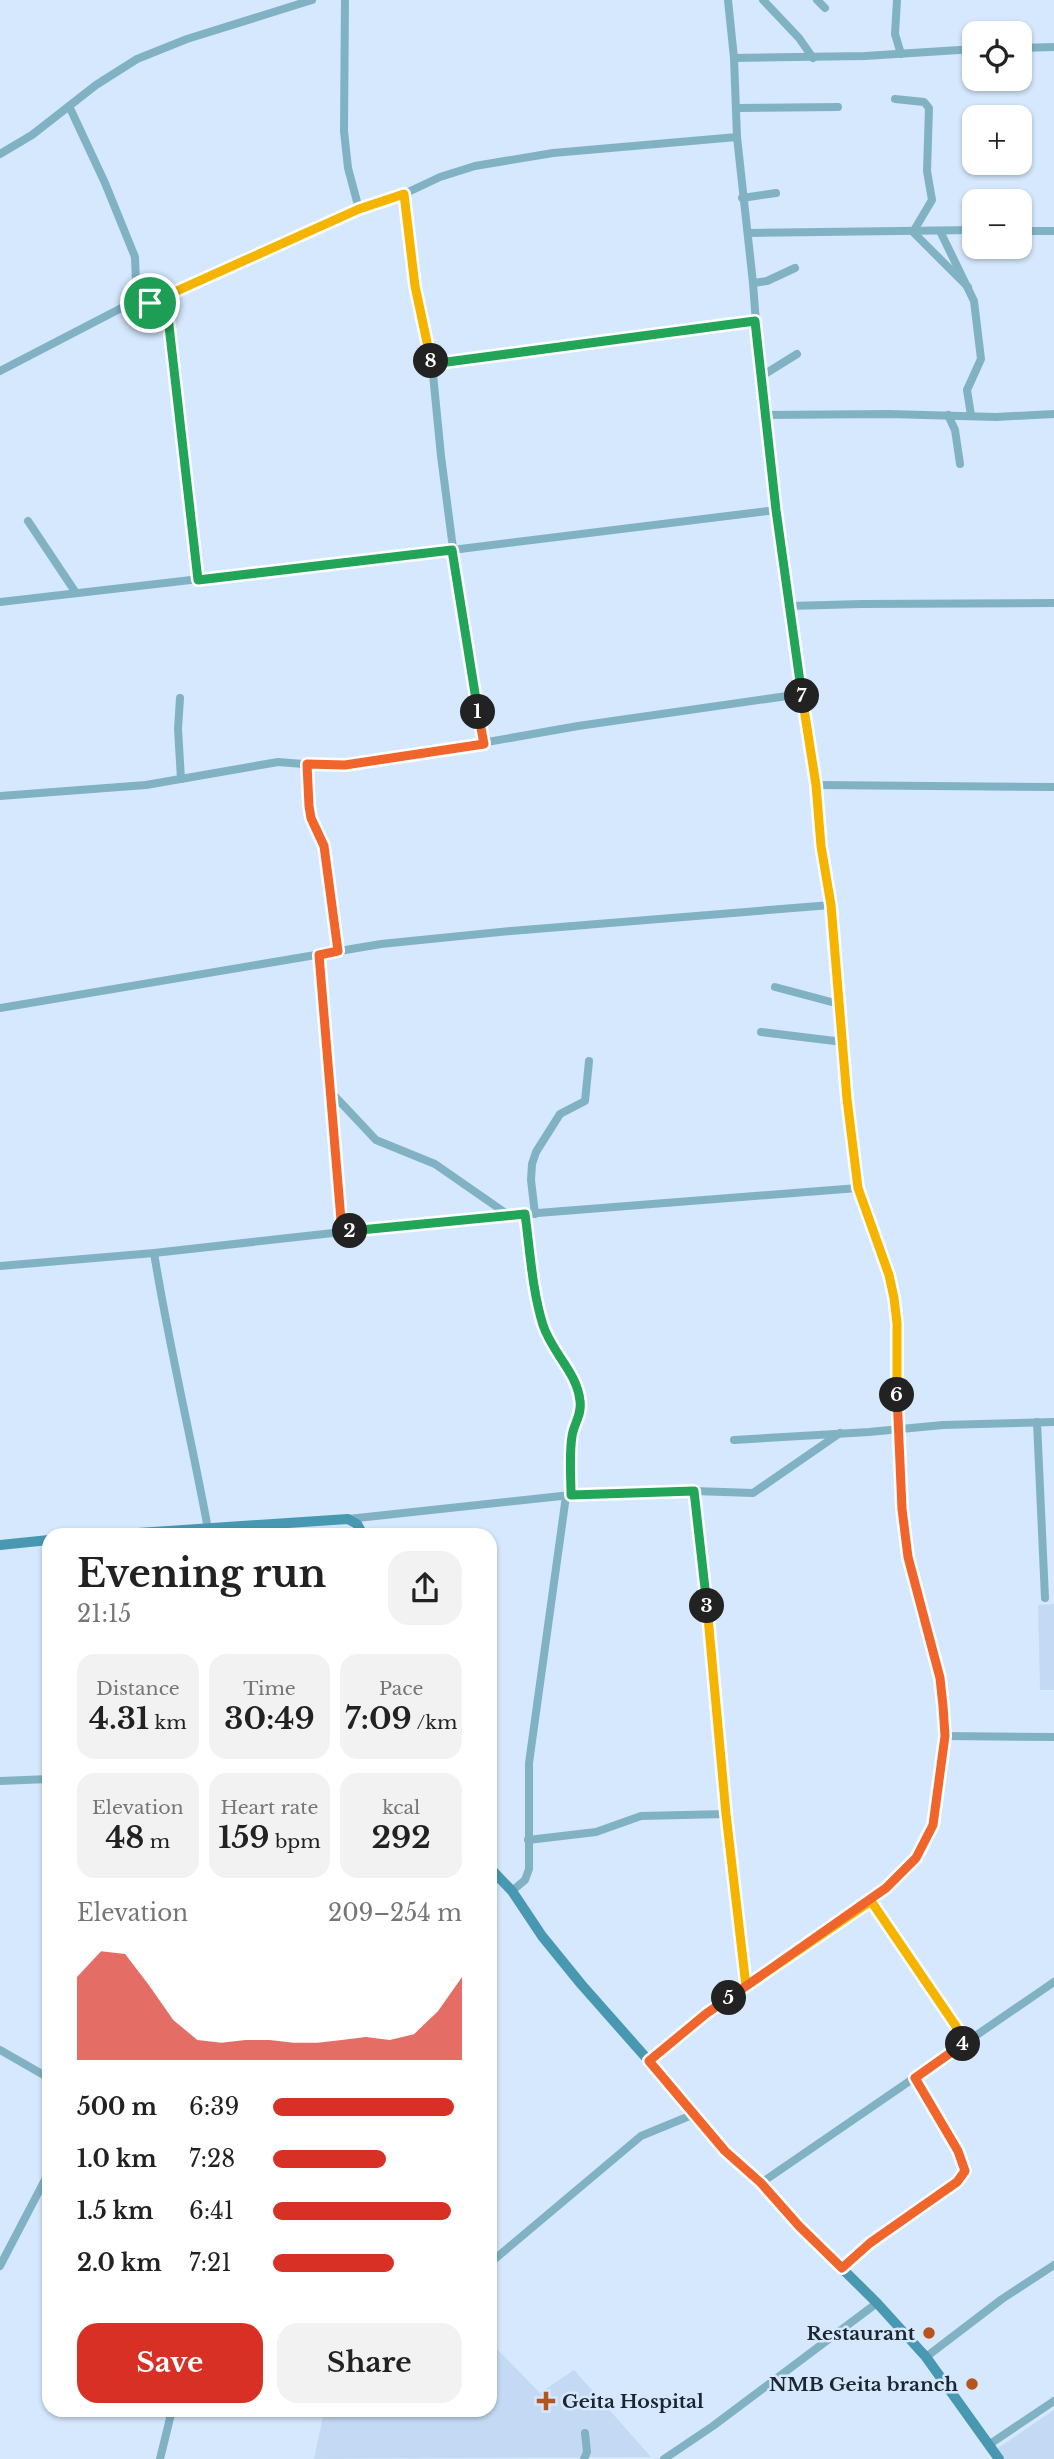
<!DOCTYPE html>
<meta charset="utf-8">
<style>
:root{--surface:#fff;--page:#f2f2f2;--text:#222;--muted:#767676;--accent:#d93025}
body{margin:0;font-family:"Libre Baskerville",serif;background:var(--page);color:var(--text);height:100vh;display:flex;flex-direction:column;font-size:26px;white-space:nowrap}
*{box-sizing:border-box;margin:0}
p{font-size:23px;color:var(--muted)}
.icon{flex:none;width:38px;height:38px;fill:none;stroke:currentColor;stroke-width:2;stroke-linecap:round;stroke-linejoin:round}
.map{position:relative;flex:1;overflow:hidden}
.sheet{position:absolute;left:42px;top:1528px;width:455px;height:889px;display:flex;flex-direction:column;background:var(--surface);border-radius:21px;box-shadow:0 2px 5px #0004}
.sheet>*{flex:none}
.buttons{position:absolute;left:962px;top:21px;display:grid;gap:14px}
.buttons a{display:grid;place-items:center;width:70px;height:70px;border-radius:14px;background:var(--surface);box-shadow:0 2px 5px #0004;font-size:35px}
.pin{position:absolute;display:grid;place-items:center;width:60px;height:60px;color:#fff;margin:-30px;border:4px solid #fff;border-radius:50%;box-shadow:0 2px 7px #0007}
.km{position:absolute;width:35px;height:35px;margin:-18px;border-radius:50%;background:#222;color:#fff;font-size:19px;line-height:35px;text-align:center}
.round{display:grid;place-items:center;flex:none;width:74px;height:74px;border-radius:21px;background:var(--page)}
.head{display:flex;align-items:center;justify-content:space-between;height:119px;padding:0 35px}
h1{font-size:38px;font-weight:800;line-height:52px}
.figures{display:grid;grid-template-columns:repeat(3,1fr);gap:10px;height:119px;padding:7px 35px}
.figures div{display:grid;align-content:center;border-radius:18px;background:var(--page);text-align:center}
.figures b{font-size:30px;font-weight:800}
.figures small{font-size:19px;font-weight:400}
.figures p{font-size:19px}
.chart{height:196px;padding:14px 35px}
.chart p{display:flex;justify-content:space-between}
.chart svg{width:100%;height:126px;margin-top:7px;fill:var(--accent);opacity:.7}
.action{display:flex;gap:14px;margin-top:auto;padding:14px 35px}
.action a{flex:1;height:80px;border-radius:21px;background:var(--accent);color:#fff;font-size:28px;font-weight:800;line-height:80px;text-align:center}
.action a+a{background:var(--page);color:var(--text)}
ul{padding:0 35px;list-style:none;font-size:23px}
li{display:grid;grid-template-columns:112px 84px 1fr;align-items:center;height:52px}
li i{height:18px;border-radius:9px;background:var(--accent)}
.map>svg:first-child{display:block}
.built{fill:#c4daf4}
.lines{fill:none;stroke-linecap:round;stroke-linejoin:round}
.street{stroke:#81b2c4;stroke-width:8}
.secondary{stroke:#4898b2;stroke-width:10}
.split-1-casing{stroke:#fff;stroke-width:14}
.split-2-casing{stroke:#fff;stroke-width:14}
.split-3-casing{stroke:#fff;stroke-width:14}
.split-4-casing{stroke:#fff;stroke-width:14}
.split-5-casing{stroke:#fff;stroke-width:14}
.split-6-casing{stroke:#fff;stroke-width:14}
.split-7-casing{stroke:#fff;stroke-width:14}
.split-8-casing{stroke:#fff;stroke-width:14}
.split-9-casing{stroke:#fff;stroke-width:14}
.split-1{stroke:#22a559;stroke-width:9}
.split-2{stroke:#f0652b;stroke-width:9}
.split-3{stroke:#22a559;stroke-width:9}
.split-4{stroke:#f5b400;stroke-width:9}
.split-5{stroke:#f0652b;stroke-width:9}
.split-6{stroke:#f0652b;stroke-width:9}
.split-7{stroke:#f5b400;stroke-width:9}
.split-8{stroke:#22a559;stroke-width:9}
.split-9{stroke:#f5b400;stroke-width:9}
.poi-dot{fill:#b7541c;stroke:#d5e8fe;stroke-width:2.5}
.labels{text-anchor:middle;stroke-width:5;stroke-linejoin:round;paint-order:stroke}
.poi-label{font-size:19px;font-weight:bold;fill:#1d2630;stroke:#d5e8fe;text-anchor:end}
</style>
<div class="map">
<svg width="1054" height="2459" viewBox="0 0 1054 2459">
<rect width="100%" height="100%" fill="#d5e8fe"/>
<!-- built -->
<g class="built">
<polygon points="1054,1604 1054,1690 1040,1690 1038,1605"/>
<polygon points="490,2342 540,2393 574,2370 651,2457 314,2459 324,2410 490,2410"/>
<polygon points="1054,2410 1054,2459 1005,2459 998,2448"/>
</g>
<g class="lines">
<!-- street -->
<g class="street">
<polyline points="345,0 344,131 348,168 359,209"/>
<polyline points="763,0 799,38 813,58"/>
<polyline points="817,0 825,8"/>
<polyline points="897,0 895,34 901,54"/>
<polyline points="1020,48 1054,47"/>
<polyline points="734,58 865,56 975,49"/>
<polyline points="895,99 924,102 929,108 927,171 932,200 913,232 968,287"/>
<polyline points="737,108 838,107"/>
<polyline points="0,154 32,135 96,85 137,59 187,39 312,0"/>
<polyline points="742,198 776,193"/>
<polyline points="940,231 974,301 981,359 967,390 971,415"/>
<polyline points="1020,231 1054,231"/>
<polyline points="748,233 975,230"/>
<polyline points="753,283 767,281 795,268"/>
<polyline points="133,302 161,307 168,317 198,580"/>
<polyline points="150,304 359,209 404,194"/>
<polyline points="432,364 755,321"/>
<polyline points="0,371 133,302 136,284 135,257 105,183 69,106"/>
<polyline points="760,377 797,354"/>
<polyline points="764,415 889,414 996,417 1054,414"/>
<polyline points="948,415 955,430 960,464"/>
<polyline points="28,521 76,593"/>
<polyline points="0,602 452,550 776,510"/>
<polyline points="790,606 861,604 1054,603"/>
<polyline points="180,698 178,729 181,779"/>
<polyline points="484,744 464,633 441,456 432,364 415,286 404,194 440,177 475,166 553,153 737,137"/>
<polyline points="307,764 309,806 311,818 325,847 338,951"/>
<polyline points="816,785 1054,787"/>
<polyline points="0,796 146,785 278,762 328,766 397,758 578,726 801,694"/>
<polyline points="319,955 342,1232"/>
<polyline points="775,987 839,1004"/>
<polyline points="0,1008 381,944 511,931 831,905"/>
<polyline points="761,1032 843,1042"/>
<polyline points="329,1090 376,1140 435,1164 510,1216"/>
<path d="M525,1214C531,1256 534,1302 550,1342C558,1364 575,1373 580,1399C583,1415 572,1425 571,1441C570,1458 571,1477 571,1495"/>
<polyline points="535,1214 531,1180 532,1164 536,1152 560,1114 585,1101 589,1061"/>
<path d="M154,1253C169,1346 191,1437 208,1529"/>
<polyline points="0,1266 154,1253 342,1232 525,1214 858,1188"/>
<polyline points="1037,1422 1045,1598"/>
<polyline points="734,1440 869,1432 943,1425 1054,1422"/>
<polyline points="694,1491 746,1986"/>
<polyline points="348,1519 571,1495 694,1491 753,1493 840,1433"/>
<polyline points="945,1736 1054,1737"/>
<polyline points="0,1781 49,1779"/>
<polyline points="528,1840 596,1832 641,1816 726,1814"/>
<polyline points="512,1891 525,1880 529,1869 529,1763 566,1496"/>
<polyline points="871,1901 966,2041"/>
<polyline points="0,2050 49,2078"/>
<polyline points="649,2061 707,2013 871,1901 903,1873 916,1858 933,1825 945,1736 940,1678 908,1557 902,1509 897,1428 896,1323 894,1298 889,1274 858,1188 847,1099 831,905 821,847 816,785 776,510 760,377 753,283 737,137 734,58 728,0"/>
<polyline points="761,2183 1054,1982"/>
<polyline points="490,2263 641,2136 692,2115"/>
<polyline points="0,2266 49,2172"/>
<polyline points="842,2268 870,2243 957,2182 965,2171 958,2151 915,2078"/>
<polyline points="926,2357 1002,2299 1054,2265"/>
<polyline points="990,2444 1054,2401"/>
<polyline points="160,2459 172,2410"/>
<polyline points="584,2459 587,2452 585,2433"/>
<polyline points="664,2459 713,2426 877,2303"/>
</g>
<!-- secondary -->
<g class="secondary">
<polyline points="108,1535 348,1519 357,1524 363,1535"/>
<polyline points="0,1545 49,1540"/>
<polyline points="490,1868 512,1891 542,1936 581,1984 649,2061 692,2115 725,2151 761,2183 799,2226 877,2303 926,2357 999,2459"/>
</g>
</g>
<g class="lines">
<!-- split-1 casing -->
<g class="split-1-casing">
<polyline id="split-1" points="150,303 160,307 168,317 198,580 452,550 478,712"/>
</g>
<!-- split-2 casing -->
<g class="split-2-casing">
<polyline id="split-2" points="350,1231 342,1232 319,955 338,951 324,846 311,818 309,806 307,764 345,765 484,744 478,712"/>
</g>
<!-- split-3 casing -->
<g class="split-3-casing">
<path id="split-3" d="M350,1231L525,1214C530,1250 532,1290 543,1325C552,1353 577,1372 580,1401C582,1415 574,1423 572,1436C569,1455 571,1476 571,1495L694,1491L707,1606"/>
</g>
<!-- split-4 casing -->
<g class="split-4-casing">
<polyline id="split-4" points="707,1606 726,1814 746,1986 871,1901 966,2041 963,2044"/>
</g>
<!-- split-5 casing -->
<g class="split-5-casing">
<polyline id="split-5" points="729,1998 707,2013 649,2061 725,2151 761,2183 799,2226 842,2268 870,2243 957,2182 965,2171 958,2151 915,2078 963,2044"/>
</g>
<!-- split-6 casing -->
<g class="split-6-casing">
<polyline id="split-6" points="729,1998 886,1888 916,1858 933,1825 945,1736 943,1706 940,1678 908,1557 902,1509 897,1395"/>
</g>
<!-- split-7 casing -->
<g class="split-7-casing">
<polyline id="split-7" points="802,696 816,785 821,846 831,905 847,1099 858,1188 889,1275 894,1298 897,1323 897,1395"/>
</g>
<!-- split-8 casing -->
<g class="split-8-casing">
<polyline id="split-8" points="431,361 432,364 755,321 776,510 802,696"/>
</g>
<!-- split-9 casing -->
<g class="split-9-casing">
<polyline id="split-9" points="150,303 359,209 404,194 415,286 431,361"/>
</g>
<!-- split-1 -->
<use href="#split-1" class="split-1"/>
<!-- split-2 -->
<use href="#split-2" class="split-2"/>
<!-- split-3 -->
<use href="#split-3" class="split-3"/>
<!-- split-4 -->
<use href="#split-4" class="split-4"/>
<!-- split-5 -->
<use href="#split-5" class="split-5"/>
<!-- split-6 -->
<use href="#split-6" class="split-6"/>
<!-- split-7 -->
<use href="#split-7" class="split-7"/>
<!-- split-8 -->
<use href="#split-8" class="split-8"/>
<!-- split-9 -->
<use href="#split-9" class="split-9"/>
</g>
<!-- markers -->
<g class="poi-dot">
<circle cx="929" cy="2333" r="7"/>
<circle cx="972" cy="2384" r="7"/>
<path d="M542.5 2390.5h7v7h7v7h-7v7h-7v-7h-7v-7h7z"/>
</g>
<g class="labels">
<!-- poi labels -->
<g class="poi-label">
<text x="915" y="2340">Restaurant</text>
<text x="958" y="2391">NMB Geita branch</text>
<text x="562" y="2408" text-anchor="start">Geita Hospital</text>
</g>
</g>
</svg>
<div class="buttons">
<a><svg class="icon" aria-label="locate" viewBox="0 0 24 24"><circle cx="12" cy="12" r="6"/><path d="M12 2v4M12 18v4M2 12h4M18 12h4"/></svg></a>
<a>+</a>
<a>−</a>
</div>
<div class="pin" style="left:150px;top:303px;background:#1e9e55"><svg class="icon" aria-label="arrive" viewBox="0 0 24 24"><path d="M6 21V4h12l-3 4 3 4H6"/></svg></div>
<b class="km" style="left:478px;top:712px">1</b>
<b class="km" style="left:350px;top:1231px">2</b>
<b class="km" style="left:707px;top:1606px">3</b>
<b class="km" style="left:963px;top:2044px">4</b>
<b class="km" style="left:729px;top:1998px">5</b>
<b class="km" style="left:897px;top:1395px">6</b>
<b class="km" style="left:802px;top:696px">7</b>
<b class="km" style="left:431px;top:361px">8</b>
<section class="sheet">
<div class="head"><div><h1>Evening run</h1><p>21:15</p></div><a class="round"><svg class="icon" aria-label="share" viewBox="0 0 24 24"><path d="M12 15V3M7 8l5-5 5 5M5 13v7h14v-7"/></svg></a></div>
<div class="figures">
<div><p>Distance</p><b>4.31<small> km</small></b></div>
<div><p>Time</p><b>30:49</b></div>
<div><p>Pace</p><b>7:09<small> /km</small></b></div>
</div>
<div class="figures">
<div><p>Elevation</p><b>48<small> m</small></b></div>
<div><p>Heart rate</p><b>159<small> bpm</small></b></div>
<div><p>kcal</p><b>292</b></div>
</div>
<div class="chart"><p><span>Elevation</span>209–254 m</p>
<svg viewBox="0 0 160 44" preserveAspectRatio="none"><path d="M0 44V15L10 6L20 7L30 18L40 30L50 37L60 38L70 37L80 37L90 38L100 38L110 37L120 36L130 37L140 35L150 27L160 15V44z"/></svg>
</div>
<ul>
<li><b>500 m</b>6:39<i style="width:96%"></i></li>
<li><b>1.0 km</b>7:28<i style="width:60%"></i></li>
<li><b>1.5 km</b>6:41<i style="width:94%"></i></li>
<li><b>2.0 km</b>7:21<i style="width:64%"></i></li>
</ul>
<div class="action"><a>Save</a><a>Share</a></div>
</section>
</div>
